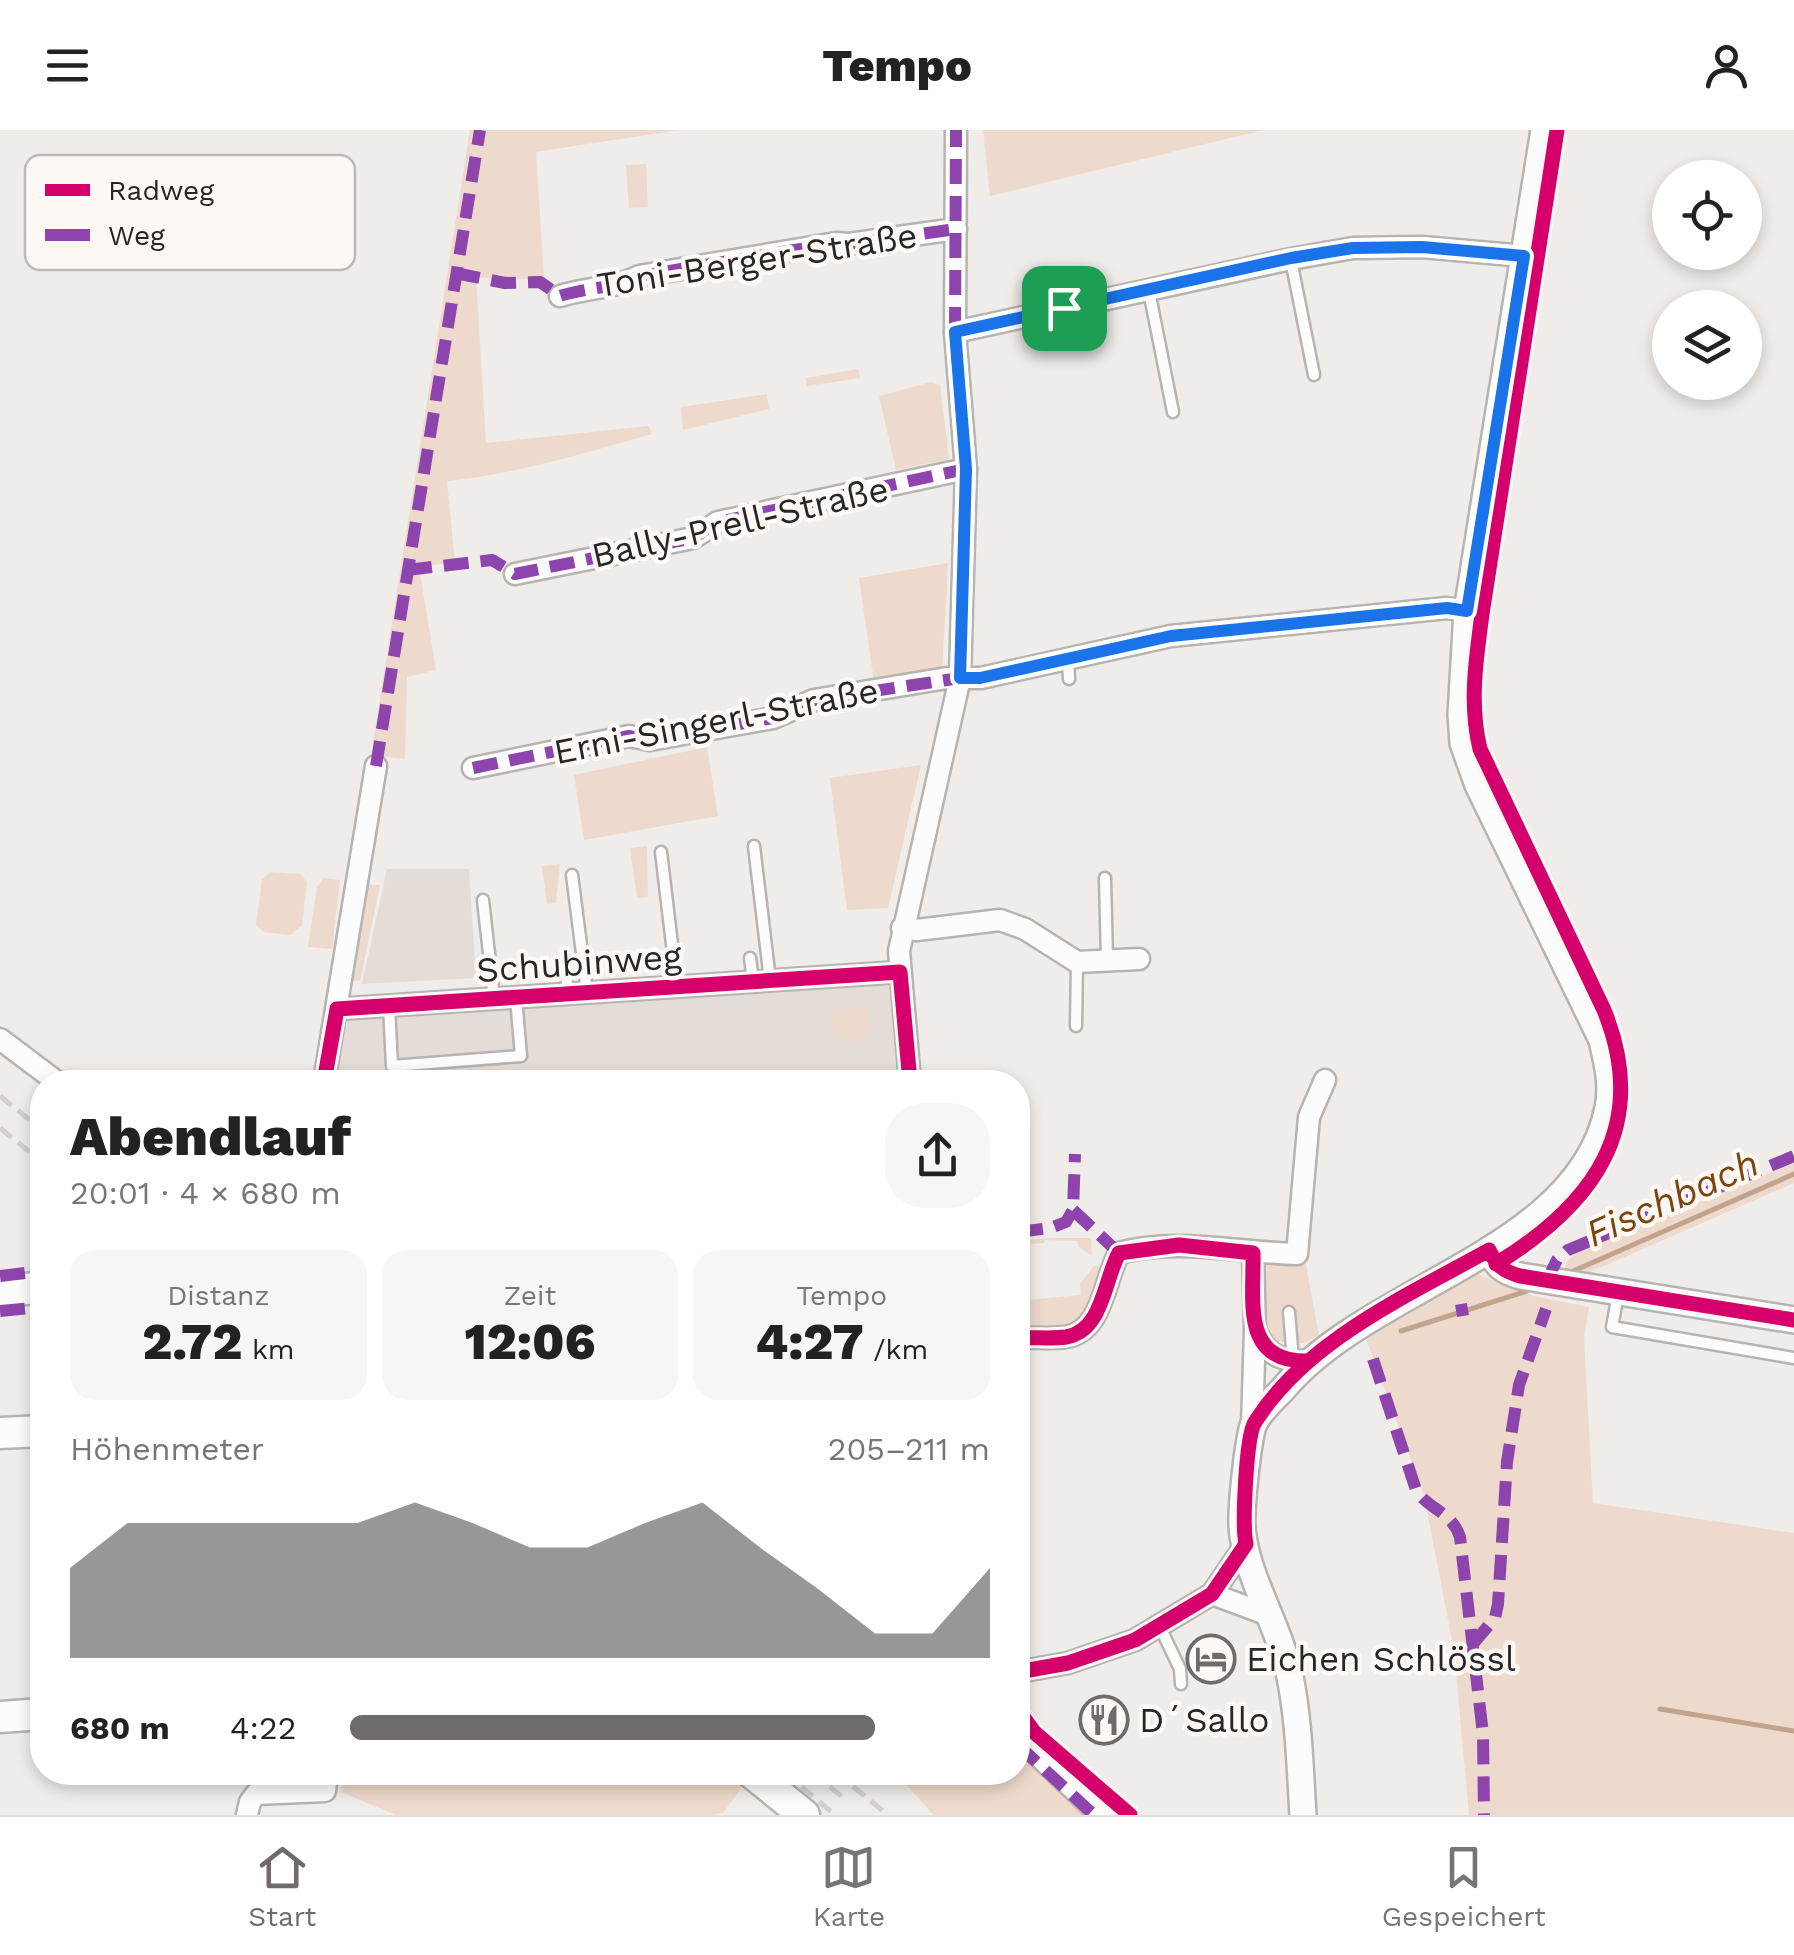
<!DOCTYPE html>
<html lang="de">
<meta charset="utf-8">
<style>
:root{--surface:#fff;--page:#f6f6f6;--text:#222;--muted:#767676;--line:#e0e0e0;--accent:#6e6b6a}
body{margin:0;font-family:"Work Sans",sans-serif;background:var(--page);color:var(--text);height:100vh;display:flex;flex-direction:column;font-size:38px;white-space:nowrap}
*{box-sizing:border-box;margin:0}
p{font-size:32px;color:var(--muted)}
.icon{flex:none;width:55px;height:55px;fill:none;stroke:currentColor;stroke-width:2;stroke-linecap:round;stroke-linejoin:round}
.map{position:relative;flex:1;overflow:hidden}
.panel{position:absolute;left:30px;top:940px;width:1000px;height:715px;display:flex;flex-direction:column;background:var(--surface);border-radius:40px;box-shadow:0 5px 15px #0003}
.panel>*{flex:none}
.controls{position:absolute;left:1652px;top:30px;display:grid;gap:20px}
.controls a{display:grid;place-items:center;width:110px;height:110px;border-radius:50%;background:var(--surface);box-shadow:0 5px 15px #0003;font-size:50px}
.pin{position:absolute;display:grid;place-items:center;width:85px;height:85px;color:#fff;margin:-42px;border-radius:20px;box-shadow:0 5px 15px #0006}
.round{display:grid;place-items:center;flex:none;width:105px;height:105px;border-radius:40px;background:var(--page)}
.summary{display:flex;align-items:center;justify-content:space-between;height:170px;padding:0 40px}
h1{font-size:55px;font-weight:800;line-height:75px}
.metrics{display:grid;grid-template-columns:repeat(3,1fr);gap:15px;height:170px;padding:10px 40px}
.metrics div{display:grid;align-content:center;border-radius:25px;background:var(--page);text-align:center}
.metrics b{font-size:50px;font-weight:800}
.metrics small{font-size:28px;font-weight:400}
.metrics p{font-size:28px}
.chart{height:280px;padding:20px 40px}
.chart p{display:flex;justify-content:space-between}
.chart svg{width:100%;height:180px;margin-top:10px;fill:var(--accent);opacity:.7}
ul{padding:0 40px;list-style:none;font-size:32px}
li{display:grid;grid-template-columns:160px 120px 1fr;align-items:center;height:75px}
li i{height:25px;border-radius:12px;background:var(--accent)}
header{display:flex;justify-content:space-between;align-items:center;height:130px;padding:0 40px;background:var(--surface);font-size:45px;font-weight:800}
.tab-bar{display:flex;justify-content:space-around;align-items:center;height:140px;border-top:2px solid var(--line);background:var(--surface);font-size:28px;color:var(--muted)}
.tab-bar a{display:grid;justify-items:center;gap:5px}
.tab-bar .active{color:var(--accent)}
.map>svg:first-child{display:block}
.built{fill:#e4dcd7}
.green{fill:#eedacc}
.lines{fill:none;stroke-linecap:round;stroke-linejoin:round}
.stream{stroke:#c2a38c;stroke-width:5}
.service-casing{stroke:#b6b3b1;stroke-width:15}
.minor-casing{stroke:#b6b3b1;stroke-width:25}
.tertiary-casing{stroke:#b6b3b1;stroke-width:30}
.secondary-casing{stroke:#b6b3b1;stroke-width:35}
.service{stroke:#fdfcfc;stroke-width:10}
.minor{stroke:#fdfcfc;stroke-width:20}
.tertiary{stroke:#fdfcfc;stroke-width:25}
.secondary{stroke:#fdfcfc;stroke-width:30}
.rail{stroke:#d0d0d0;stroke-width:5;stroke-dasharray:15 8;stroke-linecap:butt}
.quiet{stroke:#8e44ad;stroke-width:12;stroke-dasharray:25 12;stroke-linecap:butt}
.cycleway-casing{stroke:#fef8f4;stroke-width:21}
.cycleway{stroke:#d6006c;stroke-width:15}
.route-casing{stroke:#fff;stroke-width:20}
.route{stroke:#1a73e8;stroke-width:12}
.labels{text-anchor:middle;stroke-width:9;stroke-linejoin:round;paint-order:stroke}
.street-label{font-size:35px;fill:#282625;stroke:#fef8f4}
.poi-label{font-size:35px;fill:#282625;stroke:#fef8f4;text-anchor:start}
.water-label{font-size:38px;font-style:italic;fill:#7c440f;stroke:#fef8f4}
.key{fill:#fef8f4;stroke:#beb9b6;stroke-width:2.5}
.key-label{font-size:28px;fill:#282625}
</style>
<header><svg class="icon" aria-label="menu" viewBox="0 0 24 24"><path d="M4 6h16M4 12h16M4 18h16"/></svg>Tempo<svg class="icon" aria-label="person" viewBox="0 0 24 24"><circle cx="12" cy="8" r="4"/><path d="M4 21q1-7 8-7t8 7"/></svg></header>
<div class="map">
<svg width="1794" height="1685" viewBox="0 0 1794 1685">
<rect width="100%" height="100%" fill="#efece9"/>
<!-- built -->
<g class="built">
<polygon points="387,739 469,739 476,848 362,854"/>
<polygon points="890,853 897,952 336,952 348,886"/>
</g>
<!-- green -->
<g class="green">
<path d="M470,0H678L536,22L544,148L505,150L476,147L486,313L649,296L652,304C584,323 517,344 447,351L455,432L419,437L436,540L407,547L405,629L385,627L373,613Z"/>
<polygon points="983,0 1263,0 990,66"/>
<polygon points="646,34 648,77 629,78 626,35"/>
<polygon points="858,239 860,248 807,256 806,248"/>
<polygon points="931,252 940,255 949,329 896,340 879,266"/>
<polygon points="767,264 769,279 683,300 681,277"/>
<polygon points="948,433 942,544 874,552 859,448"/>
<polygon points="707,617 718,686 584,710 574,645"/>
<polygon points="921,635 888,778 847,780 830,648"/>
<polygon points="647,716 648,767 637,768 630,718"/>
<polygon points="560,734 556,773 547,774 542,736"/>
<polygon points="270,742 300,744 307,752 302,795 290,805 264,802 256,795 262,750"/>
<polygon points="324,748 340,750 332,819 308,817 317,757"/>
<polygon points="362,754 380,755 360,851 347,851"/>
<circle cx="850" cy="893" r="19"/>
<polygon points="1794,1033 1794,1053 1590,1142 1564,1139 1567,1131 1581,1120"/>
<polygon points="1053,1108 1091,1108 1092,1126 1078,1116 1077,1111 1045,1110 1044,1113 1018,1115 1018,1111"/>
<polygon points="1260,1130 1305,1130 1319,1205 1304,1213 1277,1212 1264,1200"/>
<polygon points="1094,1136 1110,1136 1083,1192 1069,1197 1018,1199 1018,1179 1022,1178 1026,1170 1081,1165 1080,1154"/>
<polygon points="1477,1144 1533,1166 1589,1177 1584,1207 1593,1373 1794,1403 1794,1685 1469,1685 1454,1521 1424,1365 1365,1206"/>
<polygon points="1018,1623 1086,1685 934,1685 895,1643 1018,1642"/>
<polygon points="342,1642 429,1642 430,1645 735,1642 746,1652 723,1683 714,1685 396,1685 341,1662"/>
</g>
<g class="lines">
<!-- stream -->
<g class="stream">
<polyline points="1571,1142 1794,1044"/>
<polyline points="1401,1201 1527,1161"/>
<polyline points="1660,1579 1794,1601"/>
</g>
<!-- service casing -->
<g class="service-casing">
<g id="service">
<polyline points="1291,130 1314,245"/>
<polyline points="1149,161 1173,282"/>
<polyline points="1068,528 1069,549"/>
<polyline points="754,716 770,850"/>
<polyline points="661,722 677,856"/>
<polyline points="572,745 587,862"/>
<polyline points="1105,748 1107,830"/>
<polyline points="483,770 494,868"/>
<polyline points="750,828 753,851"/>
<polyline points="566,844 568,864"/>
<polyline points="389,876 392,936 521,926 516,868"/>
<polyline points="1076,896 1077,833"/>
<polyline points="1618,1164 1612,1197 1794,1228"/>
<polyline points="1289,1182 1293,1230"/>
<polyline points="1159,1495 1180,1539 1181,1554"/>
</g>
</g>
<!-- minor casing -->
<g class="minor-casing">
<g id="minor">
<path d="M560,166C584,158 622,157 639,146L836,113L849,114L956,99"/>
<polyline points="955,202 1291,129 1353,118 1422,117 1524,126"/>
<polyline points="515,444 693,408 718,392 966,339"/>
<polyline points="473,638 629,606 650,610 773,588 814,570 947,548 981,548 1171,506 1447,478 1467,481"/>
<polyline points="902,798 917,800 1000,790 1025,799 1077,832 1139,829"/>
<polyline points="337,879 900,842"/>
<polyline points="0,909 57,952"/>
<polyline points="324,952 376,636"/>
<polyline points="910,952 899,821 960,548 966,339 955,202 956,0"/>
<path d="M1256,1202C1267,1225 1281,1231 1306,1231"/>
<path d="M1018,1208C1033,1207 1051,1209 1066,1207C1103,1201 1104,1150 1119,1123C1177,1107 1238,1123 1297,1124L1309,987L1325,950"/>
<polyline points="1252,1295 1255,1200 1253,1123"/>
<polyline points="1212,1464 1271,1486"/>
<polyline points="1018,1542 1068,1533 1135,1510 1212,1464 1246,1414"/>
<polyline points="247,1685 250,1672 256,1664 325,1661 327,1642"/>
</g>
</g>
<!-- tertiary casing -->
<g class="tertiary-casing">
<g id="tertiary">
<path d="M1489,1120C1497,1136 1503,1141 1520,1146L1794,1190"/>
<path d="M1303,1685C1300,1638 1299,1588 1289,1542C1278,1493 1246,1447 1242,1397C1241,1376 1247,1321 1252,1299C1255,1285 1274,1269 1284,1258C1370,1155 1580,1121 1608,978C1613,955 1607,932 1602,910L1478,655L1463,613L1461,585L1467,481L1544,0"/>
</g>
</g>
<!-- secondary casing -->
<g class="secondary-casing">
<g id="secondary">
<polyline points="0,1162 42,1157"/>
<polyline points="0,1303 42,1301"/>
<polyline points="0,1587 42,1584"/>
<polyline points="1018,1600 1108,1685"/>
<polyline points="751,1642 804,1685"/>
</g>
</g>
<!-- service -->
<use href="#service" class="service"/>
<!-- minor -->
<use href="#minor" class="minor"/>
<!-- tertiary -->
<use href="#tertiary" class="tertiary"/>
<!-- secondary -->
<use href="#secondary" class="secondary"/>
<!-- rail -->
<g class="rail">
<polyline points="0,966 42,1000"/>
<polyline points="0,998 42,1032"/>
<polyline points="784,1642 835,1685"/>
<polyline points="812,1642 845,1669"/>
<polyline points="835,1642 888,1685"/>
</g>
<!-- quiet -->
<g class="quiet">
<path d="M455,143L505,153L540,152L560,166C584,158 622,157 639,146L836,113L849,114L956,99"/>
<polyline points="955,202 956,0"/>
<polyline points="407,440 492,430 515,444 693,408 718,392 966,339"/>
<polyline points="376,636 480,0"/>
<polyline points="473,638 629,606 650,610 773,588 814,570 960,548"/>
<polyline points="1073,1080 1119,1123"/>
<polyline points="1018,1102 1050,1098 1066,1092 1073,1080 1075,1024"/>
<polyline points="0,1146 42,1141"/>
<polyline points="1546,1152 1557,1130 1568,1120 1794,1026"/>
<polyline points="1461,1174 1463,1186"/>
<polyline points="0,1181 42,1177"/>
<path d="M1373,1229L1416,1360C1429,1380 1452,1382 1460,1407L1483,1604L1484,1685"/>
<polyline points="1472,1515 1495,1488 1498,1474 1507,1332 1519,1255 1546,1179"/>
<polyline points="1018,1615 1094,1685"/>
</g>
<!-- cycleway casing -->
<g class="cycleway-casing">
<g id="cycleway">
<polyline points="324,952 337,879 900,842 910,952"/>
<path d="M1496,1134C1594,1074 1651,996 1604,880L1480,619C1469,573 1476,530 1482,484L1557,0"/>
<path d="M1018,1208C1033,1207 1051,1209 1066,1207C1103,1201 1104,1150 1119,1123L1179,1115L1253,1123C1254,1171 1241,1231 1306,1231"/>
<path d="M1018,1542L1068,1533L1135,1510L1212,1464L1246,1414C1242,1395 1246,1306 1255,1292C1307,1210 1407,1166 1489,1120C1497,1136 1503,1141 1520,1146L1794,1190"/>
<polyline points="1018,1580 1034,1602 1130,1685"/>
</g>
</g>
<!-- cycleway -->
<use href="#cycleway" class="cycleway"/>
</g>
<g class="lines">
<!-- route casing -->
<g class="route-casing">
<polygon id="route" points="1422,117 1524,126 1467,481 1447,478 1171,506 980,548 960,548 966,339 955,202 1291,128 1353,118"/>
</g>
<!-- route -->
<use href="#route" class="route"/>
</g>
<!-- icons -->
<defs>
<g id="hotel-ring" transform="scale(2.5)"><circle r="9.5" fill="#fef8f4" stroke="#6e6b6a" stroke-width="1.5"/><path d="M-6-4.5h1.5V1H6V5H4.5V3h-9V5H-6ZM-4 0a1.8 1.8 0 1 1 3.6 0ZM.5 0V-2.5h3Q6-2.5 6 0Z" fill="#6e6b6a"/></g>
<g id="restaurant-ring" transform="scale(2.5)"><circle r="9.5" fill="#fef8f4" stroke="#6e6b6a" stroke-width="1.5"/><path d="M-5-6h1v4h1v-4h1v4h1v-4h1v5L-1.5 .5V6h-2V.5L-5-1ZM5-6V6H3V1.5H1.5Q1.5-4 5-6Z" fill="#6e6b6a"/></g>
</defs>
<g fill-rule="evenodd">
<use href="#hotel-ring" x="1211" y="1529"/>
<use href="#restaurant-ring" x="1104" y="1590"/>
</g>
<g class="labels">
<!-- street labels -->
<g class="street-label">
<text transform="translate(757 130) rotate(-9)" y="12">Toni-Berger-Straße</text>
<text transform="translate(740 392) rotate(-13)" y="12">Bally-Prell-Straße</text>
<text transform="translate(716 591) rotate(-11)" y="12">Erni-Singerl-Straße</text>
<text transform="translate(579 833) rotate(-4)" y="12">Schubinweg</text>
</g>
<!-- poi labels -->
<g class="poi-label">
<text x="1246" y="1541">Eichen Schlössl</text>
<text x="1139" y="1602">D´Sallo</text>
</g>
<!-- water labels -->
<g class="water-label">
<text transform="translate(1672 1068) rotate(-24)" y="13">Fischbach</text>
</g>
</g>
<!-- legend -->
<rect x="25" y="25" width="330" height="115" rx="15" class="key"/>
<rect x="45" y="54" width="45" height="12" fill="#d6006c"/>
<rect x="45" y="99" width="45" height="12" fill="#8e44ad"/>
<g class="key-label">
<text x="108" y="70">Radweg</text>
<text x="108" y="115">Weg</text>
</g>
</svg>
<div class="controls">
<a><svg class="icon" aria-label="locate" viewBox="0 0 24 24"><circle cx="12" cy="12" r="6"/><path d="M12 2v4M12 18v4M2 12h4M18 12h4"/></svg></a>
<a><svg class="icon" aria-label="layers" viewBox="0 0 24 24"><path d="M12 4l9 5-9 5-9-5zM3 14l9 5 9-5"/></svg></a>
</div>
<div class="pin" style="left:1064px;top:178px;background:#1e9e55"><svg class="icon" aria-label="arrive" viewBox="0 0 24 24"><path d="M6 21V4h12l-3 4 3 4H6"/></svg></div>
<section class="panel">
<div class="summary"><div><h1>Abendlauf</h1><p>20:01 · 4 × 680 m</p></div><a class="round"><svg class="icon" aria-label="share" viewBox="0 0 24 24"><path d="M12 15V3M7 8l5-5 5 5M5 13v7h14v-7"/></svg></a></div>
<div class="metrics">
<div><p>Distanz</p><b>2.72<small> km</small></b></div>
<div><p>Zeit</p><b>12:06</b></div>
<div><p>Tempo</p><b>4:27<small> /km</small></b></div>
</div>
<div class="chart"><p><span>Höhenmeter</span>205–211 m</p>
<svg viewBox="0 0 160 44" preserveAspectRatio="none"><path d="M0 44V22L10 11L20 11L30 11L40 11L50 11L60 6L70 11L80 17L90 17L100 11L110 6L120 17L130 27L140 38L150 38L160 22V44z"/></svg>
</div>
<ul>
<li><b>680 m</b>4:22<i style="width:82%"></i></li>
</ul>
</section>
</div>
<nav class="tab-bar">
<a class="active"><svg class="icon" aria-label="home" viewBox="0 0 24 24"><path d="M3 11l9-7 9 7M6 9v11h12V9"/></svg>Start</a>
<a><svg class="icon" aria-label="map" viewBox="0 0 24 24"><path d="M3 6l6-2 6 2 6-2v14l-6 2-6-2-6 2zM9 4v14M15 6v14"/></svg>Karte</a>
<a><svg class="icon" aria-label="saved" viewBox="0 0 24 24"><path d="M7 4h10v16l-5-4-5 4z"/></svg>Gespeichert</a>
</nav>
